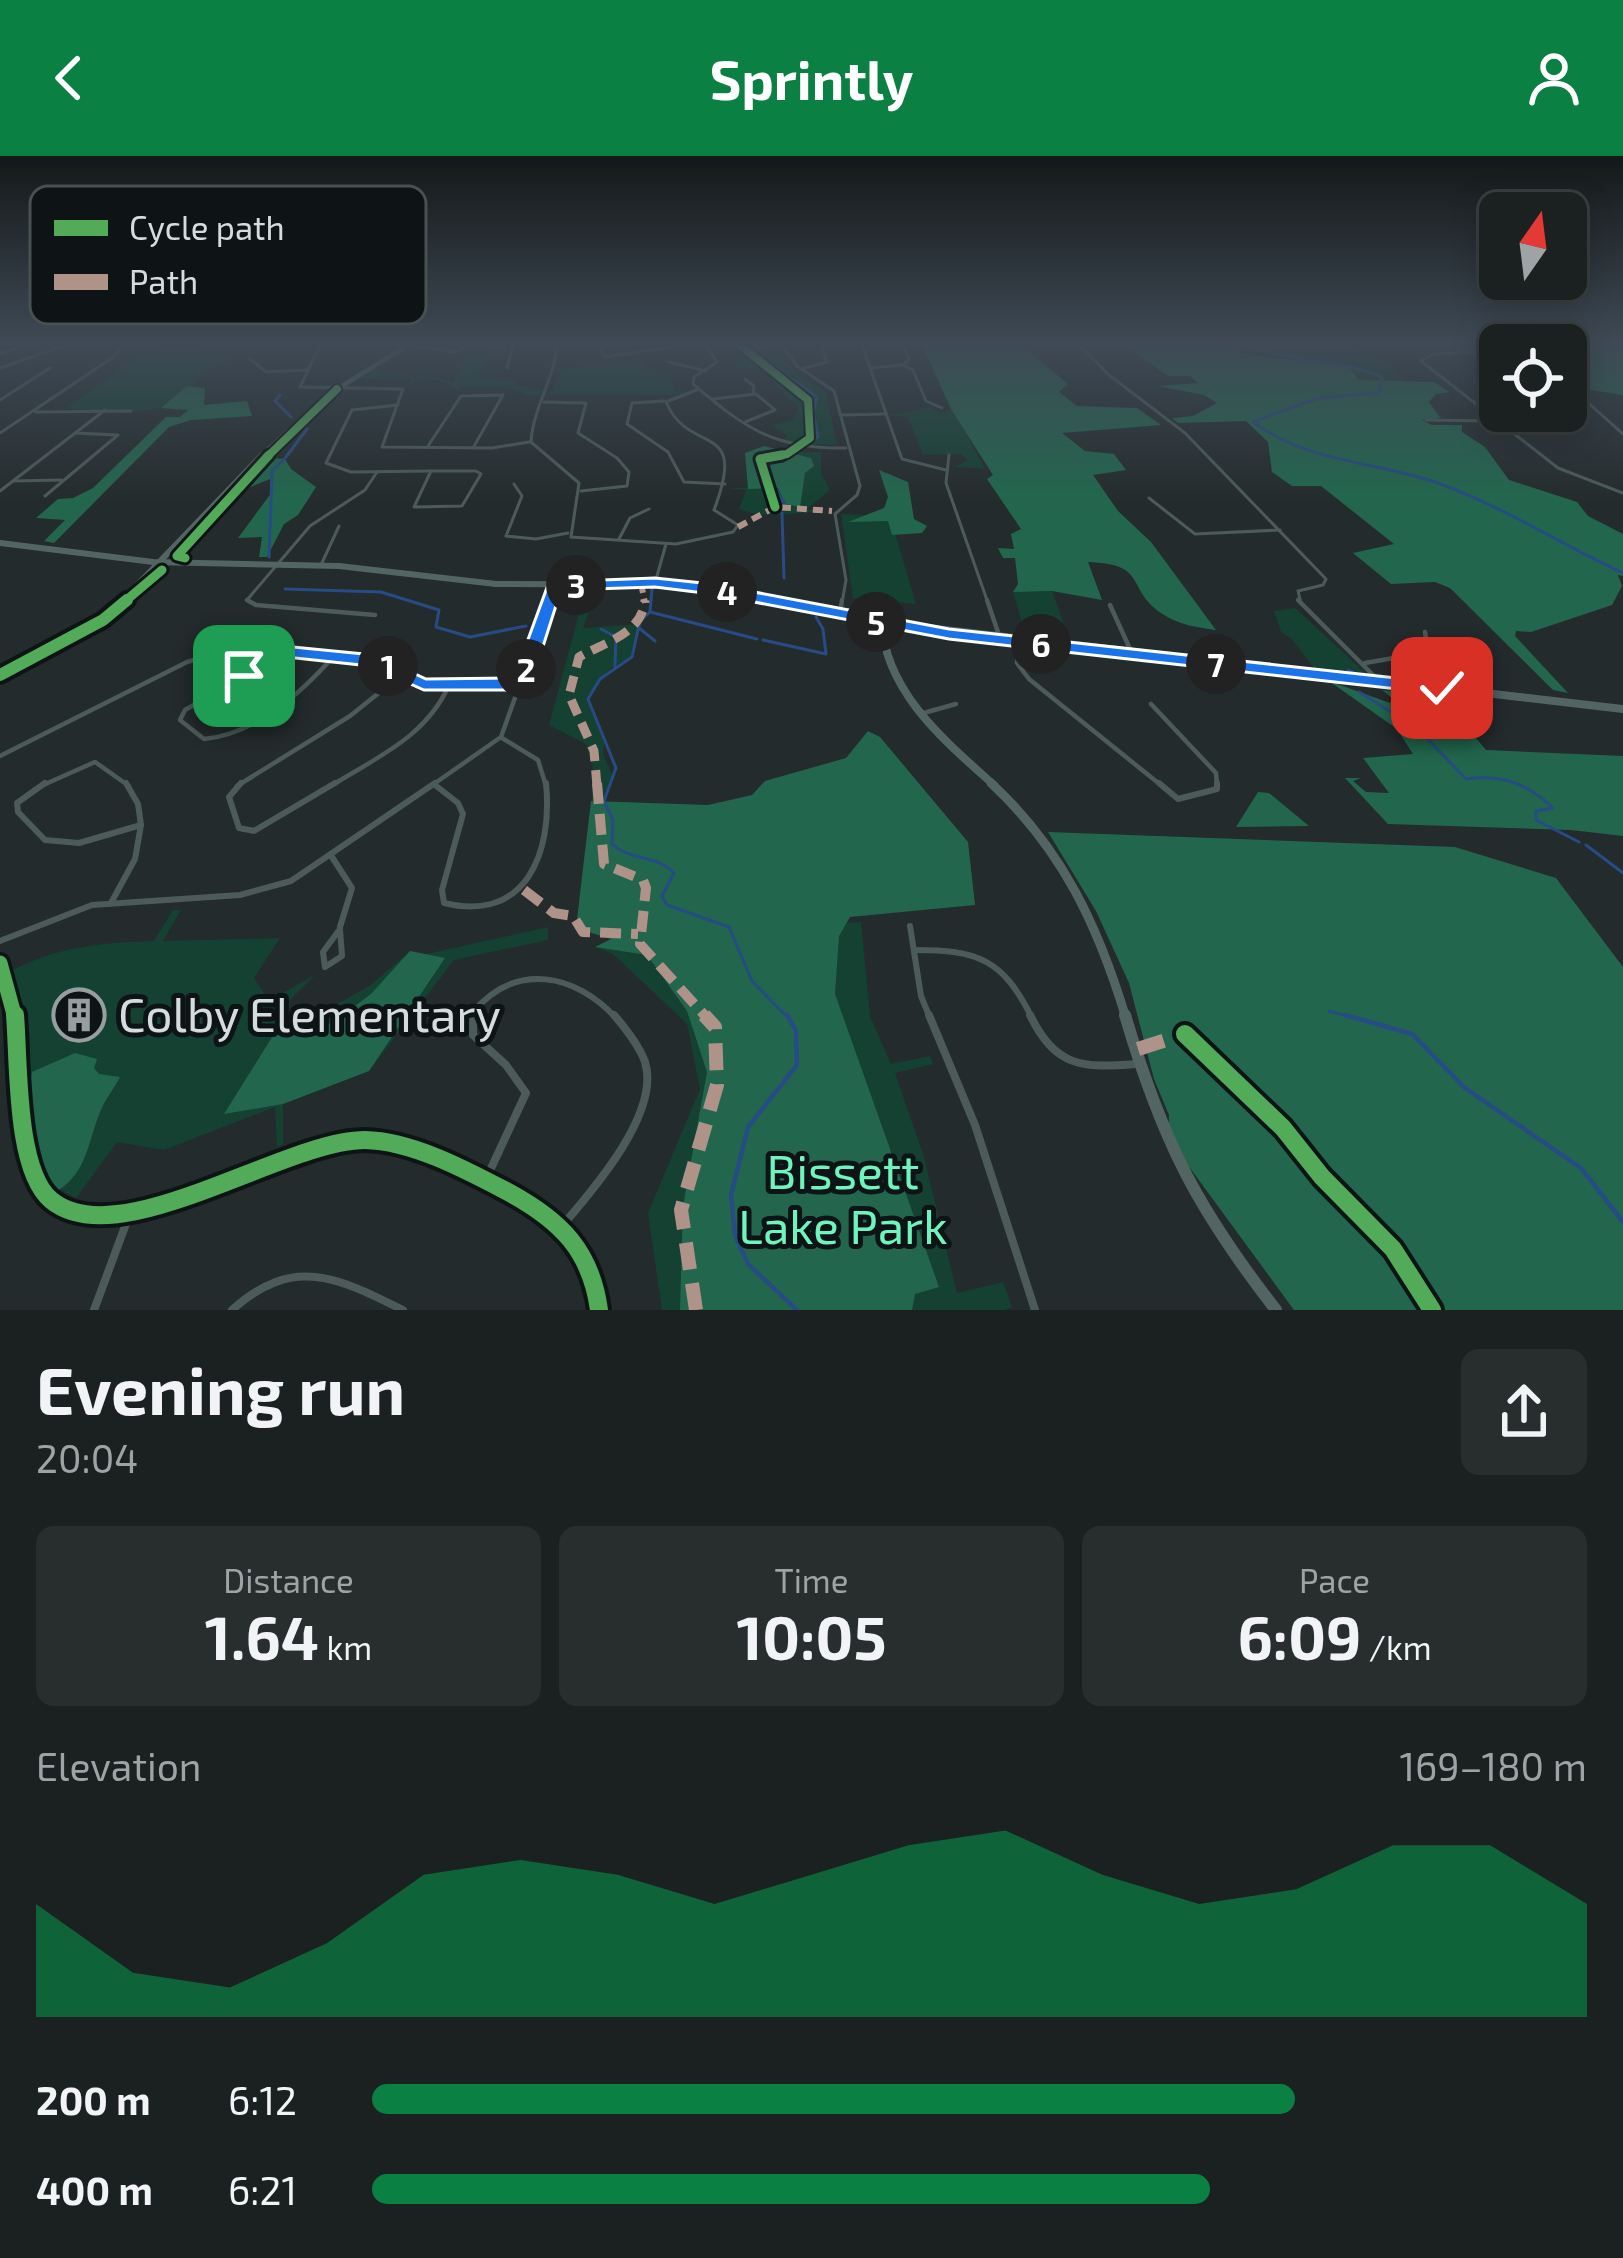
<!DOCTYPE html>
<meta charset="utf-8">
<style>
:root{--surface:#1b2021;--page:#282d2e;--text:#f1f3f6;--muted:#a0a3a5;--line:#393e3f;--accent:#0b8043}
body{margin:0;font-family:"Exo 2",sans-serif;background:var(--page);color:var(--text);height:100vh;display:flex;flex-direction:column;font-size:45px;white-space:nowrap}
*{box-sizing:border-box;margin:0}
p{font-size:39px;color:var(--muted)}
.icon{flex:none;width:66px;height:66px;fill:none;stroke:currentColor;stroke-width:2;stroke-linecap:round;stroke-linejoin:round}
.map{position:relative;height:1154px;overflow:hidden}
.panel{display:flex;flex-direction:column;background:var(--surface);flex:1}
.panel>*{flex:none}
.needle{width:78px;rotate:14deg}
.tools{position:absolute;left:1479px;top:36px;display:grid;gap:24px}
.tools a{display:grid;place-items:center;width:108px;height:108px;border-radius:18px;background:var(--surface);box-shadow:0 6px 30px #0003,0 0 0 3px var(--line);font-size:60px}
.pin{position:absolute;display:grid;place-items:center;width:102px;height:102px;color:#fff;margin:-51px;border-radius:24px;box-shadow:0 6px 18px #0006}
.km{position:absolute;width:60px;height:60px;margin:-30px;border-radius:50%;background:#222;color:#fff;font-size:33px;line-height:60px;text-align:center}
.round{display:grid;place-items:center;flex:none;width:126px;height:126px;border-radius:18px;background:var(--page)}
.headline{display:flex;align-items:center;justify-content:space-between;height:204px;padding:0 36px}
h1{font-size:66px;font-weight:700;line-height:90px}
.metrics{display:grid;grid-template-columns:repeat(3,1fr);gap:18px;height:204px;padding:12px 36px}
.metrics div{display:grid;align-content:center;border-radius:18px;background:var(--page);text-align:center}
.metrics b{font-size:60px;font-weight:700}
.metrics small{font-size:33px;font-weight:400}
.metrics p{font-size:33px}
.chart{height:336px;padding:24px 36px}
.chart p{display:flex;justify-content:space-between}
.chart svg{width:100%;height:216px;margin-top:12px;fill:var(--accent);opacity:.7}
ul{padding:0 36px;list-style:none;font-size:39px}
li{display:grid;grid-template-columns:192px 144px 1fr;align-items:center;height:90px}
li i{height:30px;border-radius:15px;background:var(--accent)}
header{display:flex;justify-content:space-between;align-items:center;height:156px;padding:0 36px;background:var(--accent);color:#fff;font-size:54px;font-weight:700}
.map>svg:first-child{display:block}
.green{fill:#144131}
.forest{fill:#22674d}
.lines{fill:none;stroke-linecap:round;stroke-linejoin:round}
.stream-far1{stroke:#274b84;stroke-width:3}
.stream{stroke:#274b84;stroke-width:4.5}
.street-far3{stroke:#4c5b59;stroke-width:3}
.street-far2{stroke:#4c5b59;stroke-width:4.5}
.street-far1{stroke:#4c5b59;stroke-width:6}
.street{stroke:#4c5b59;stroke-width:8}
.secondary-far4{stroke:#536563;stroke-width:4.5}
.secondary-far3{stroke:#536563;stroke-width:6}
.secondary-far2{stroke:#536563;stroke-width:8}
.secondary-far1{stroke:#536563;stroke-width:9}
.secondary{stroke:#536563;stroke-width:12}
.quiet-far3{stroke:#af9288;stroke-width:6;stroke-dasharray:10 6;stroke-linecap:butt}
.quiet-far2{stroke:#af9288;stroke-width:9;stroke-dasharray:16 9;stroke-linecap:butt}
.quiet-far1{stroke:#af9288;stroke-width:10;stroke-dasharray:21 10;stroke-linecap:butt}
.quiet{stroke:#af9288;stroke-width:14;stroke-dasharray:27 14;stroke-linecap:butt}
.cycleway-far4-casing{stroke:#0e1415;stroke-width:12}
.cycleway-far3-casing{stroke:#0e1415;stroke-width:15}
.cycleway-far2-casing{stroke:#0e1415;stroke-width:20}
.cycleway-far1-casing{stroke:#0e1415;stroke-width:22}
.cycleway-casing{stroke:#0e1415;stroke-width:26}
.cycleway-far4{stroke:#51ab58;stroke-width:8}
.cycleway-far3{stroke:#51ab58;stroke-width:9}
.cycleway-far2{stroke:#51ab58;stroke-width:12}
.cycleway-far1{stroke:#51ab58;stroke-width:15}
.cycleway{stroke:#51ab58;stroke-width:18}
.route{fill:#1a73e8;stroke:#fff;stroke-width:3}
.labels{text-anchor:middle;stroke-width:10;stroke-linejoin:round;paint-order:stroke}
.near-poi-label{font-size:48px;fill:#d4dcde;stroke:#0e1415;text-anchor:start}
.near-park-label{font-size:48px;fill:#6ef4bd;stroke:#0e1415}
.key{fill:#0e1415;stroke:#495051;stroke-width:3}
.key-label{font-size:33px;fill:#d4dcde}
</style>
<header><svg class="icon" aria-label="back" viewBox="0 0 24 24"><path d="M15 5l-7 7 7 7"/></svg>Sprintly<svg class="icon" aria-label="person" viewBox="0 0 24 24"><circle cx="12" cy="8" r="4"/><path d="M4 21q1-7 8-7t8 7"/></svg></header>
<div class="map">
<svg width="1623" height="1154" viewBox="0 0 1623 1154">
<rect width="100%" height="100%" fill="#242b2c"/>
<!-- green -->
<g class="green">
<path d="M147,186L195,196L210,190L200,196L232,197L227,202L244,203C201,206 197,234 163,250C145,259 88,253 65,253L135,203Z"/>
<path d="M483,186H508L504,202L488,203L477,221L518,225L514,229L544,234L542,239H526L510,231H460L461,238C446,221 424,219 407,230L411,223L359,222L375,211L384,215L382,218L436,221L453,227L471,195Z"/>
<polygon points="727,186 772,186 778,198 796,215 790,225 798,217 826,236 837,289 778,287 788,280 771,269 791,265 799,253 762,214 734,212 742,200"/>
<path d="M1209,186L1353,187L1372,203H1380L1444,262C1397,262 1369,229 1328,210C1297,196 1246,199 1209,186Z"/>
<polygon points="611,204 613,211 643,204 646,214 668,218 675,235 688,235 676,239 551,238 562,212 606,211"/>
<polygon points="930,251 941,257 953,253 985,313 955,311 968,304 961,298 923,299 908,261 890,259"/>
<path d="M764,290L791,296H821V317L830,334L807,353L827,355C796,356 767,364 739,353L746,334L728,332H748L747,297Z"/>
<polygon points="841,358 890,360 916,448 853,442"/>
<polygon points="585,435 596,435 583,472 642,468 631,501 611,512 587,543 605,582 603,598 613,621 581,725 592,643 593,613 586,588 549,569"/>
<polygon points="1052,435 1070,485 1047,483 1039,467 1022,467 1013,436"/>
<polygon points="1295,452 1370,521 1316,515 1292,483 1281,476 1274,455"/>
<path d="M173,754H181L163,785L280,782L254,822L269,844L315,819L279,855L330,852L371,829L410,795L422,799L548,771V784L454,804L369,915L283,948V988L277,991L275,951L164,994L117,986L76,1042C65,1036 52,1030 46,1019C14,964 32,878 11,815C59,790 101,787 154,785Z"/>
<polygon points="861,766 870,860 891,908 930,900 933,908 895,917 924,1001 957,1137 1003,1126 1012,1151 1005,1154 825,1154 734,773"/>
<polygon points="709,769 777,1154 662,1154 648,1057 700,933 687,868 613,798 595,791"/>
</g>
<!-- forest -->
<g class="forest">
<path d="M921,186H1032L1022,190L1068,228L1059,236L1077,250L1137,252L1161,269L1062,277L1085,295L1114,298L1126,314L1093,319L1118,355L1151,386L1216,474C1196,471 1178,469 1161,457C1125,432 1149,408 1088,406L1102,444L1052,435L1013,436L1018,428L1015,402H1003L998,392L1014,393L1011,378L1021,373L987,323L993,319L951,253Z"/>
<polygon points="1121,186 1209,186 1250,199 1348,210 1359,224 1434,226 1449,236 1436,238 1429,246 1440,262 1422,264 1432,269 1462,269 1462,276 1485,291 1509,324 1577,346 1588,360 1623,378 1623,420 1618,419 1622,430 1612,449 1531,476 1516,475 1515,480 1568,537 1553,534 1450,432 1435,426 1391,428 1353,397 1394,388 1321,330 1292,330 1272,316 1268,286 1246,265 1178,267 1172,262 1193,260 1217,247 1204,239 1158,230 1198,227 1190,220 1168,220"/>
<polygon points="1508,186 1623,186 1623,239 1585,233 1570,222 1566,189"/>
<polygon points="187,230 205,232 204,249 247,245 252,260 191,264 169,271 54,387 44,385 65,364 36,362 58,343 73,342 93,332 166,261 180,261 188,254 161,252"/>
<polygon points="764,290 811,302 814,310 805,317 800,351 786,348 778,332 748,333 745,297"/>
<polygon points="271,302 285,303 291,313 316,331 298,359 284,368 267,401 259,401 262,381 238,382 272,336 270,323 241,335"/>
<polygon points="879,314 908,326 914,363 927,370 922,377 892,379 888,365 848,366 884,352 888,341"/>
<path d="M1329,525L1390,547L1392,542L1382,534C1428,538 1458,558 1486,594L1623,600V680L1571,674L1388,668L1345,622H1361L1353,625L1366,636L1389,637L1363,602L1413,598L1397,573Z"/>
<polygon points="868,575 880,581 968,686 975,749 850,761 839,780 835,838 939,1131 915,1138 912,1154 680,1154 683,1050 707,916 687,855 647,799 595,791 611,783 576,772 591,645 708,649 752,639 765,625 846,602"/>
<polygon points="1258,636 1269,637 1309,670 1236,671"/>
<polygon points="1048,676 1455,691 1556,722 1623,811 1623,1154 1294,1154 1168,982 1169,959 1154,923 1129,827 1096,755"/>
<polygon points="410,795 445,802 369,915 283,948 224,958 274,878 332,867 371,838"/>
<path d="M75,897L97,903L94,912L99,918L120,921C114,932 105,944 100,956C87,988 87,1020 52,1038C23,1006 25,956 32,916Z"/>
</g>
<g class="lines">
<!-- stream-far1 -->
<g class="stream-far1">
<path d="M751,186L761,192L756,196C771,216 799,223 817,242L813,256L818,281L769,307L770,323L785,349"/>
<path d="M1224,186C1255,191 1289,202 1318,206C1342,209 1359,211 1382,221L1379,237L1318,242L1253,266C1308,307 1375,305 1438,327C1504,351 1560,388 1623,417"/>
<polyline points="280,239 275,245 291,261"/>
<polyline points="286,301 307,273 302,267"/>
<polyline points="782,357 784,422"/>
<polyline points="269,401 272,315 284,303"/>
<polyline points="285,433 381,436 439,454 436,471 470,481 526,470"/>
<polyline points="650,455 652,433"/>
<polyline points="639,472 655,485"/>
<polyline points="601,473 616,481 615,511"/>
<path d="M757,483L650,456L640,465L632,501L600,523L588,543L616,612L604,645L613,664L612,688C630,705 656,698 674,717L662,740L667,749L729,771L752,825L788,862"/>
<polyline points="763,484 826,498 823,473 816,461"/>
<polyline points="1348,514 1356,518"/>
<path d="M1359,536L1418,573L1466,623C1501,618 1527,627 1553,652L1536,655V664L1579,686"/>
<polyline points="1586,689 1623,717"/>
<polyline points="1329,855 1355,862"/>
</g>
<!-- stream -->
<g class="stream">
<polyline points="787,859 796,875 797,909 748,971 731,1039 735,1079 748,1108 797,1154"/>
<polyline points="1345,859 1412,878 1465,932 1581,1012 1623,1066"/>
</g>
<!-- street-far3 -->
<g class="street-far3">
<polyline points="198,186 288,186"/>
<polyline points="322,186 300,231 403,233 382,291 492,292 529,286"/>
<polyline points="388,186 454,196 479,186"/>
<polyline points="614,186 599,191 605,201 704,186"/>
<path d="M703,186L717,206L694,221L693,228C746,273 774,293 846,292"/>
<polyline points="779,186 797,210 834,235 860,330 857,339 835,358 846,424 842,447"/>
<polyline points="861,186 902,303 946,314"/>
<polyline points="901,186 909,203 903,209"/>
<polyline points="1076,186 1109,219 1185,277 1326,423 1323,429 1298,435 1301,447"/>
<polyline points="1503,186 1507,189"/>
<polyline points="1500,195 1433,198 1421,205 1558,312 1623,337"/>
<polyline points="0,197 34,186"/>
<polyline points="250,203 266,216 306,214"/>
<polyline points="669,206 706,215"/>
<polyline points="903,209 913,214 926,245 942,252"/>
<polyline points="0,212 74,186"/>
<polyline points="507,212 514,186"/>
<polyline points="871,212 901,209"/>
<polyline points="801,213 827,206 820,186"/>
<polyline points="745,223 754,230 753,238"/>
<polyline points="1566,227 1623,278"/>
<polyline points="713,243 756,238 775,254 745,266"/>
<polyline points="0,244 50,212"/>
<polyline points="664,245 632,247 627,268 668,296 684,326 725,328"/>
<polyline points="544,246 586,247 578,277 617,302 629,316 627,330 581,335"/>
<polyline points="666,246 699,233"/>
<polyline points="398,249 352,254 326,307 351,316 431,315"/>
<polyline points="36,256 131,255"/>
<polyline points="840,259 886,258"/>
<polyline points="1426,264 1496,265"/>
<polyline points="0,277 112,202 125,186"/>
<path d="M531,286L579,327L571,381L676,388L733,376L738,369L714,354C749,262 690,302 666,246"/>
<path d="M531,286C533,250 556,222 557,186"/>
<polyline points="428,290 461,240 503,239 473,292"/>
<polyline points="949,299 946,327 988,447"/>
<polygon points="431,315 476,315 481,318 462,350 414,351"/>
<polyline points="13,325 61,324"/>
<polyline points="514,328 522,340 506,380 536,383 568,377"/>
<polyline points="0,335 105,254"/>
<polyline points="45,340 118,279 75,277"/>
<polyline points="1149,342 1195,378 1280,374"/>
<polyline points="619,383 630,362 649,353"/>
<polyline points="321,409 339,370"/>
<polyline points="655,427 666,388"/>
<polyline points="252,447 247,444 310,370 365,334 377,316"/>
<polyline points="549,447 555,429"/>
</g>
<!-- street-far2 -->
<g class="street-far2">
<polyline points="247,444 256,449 375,459"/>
<polyline points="987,444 1000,482"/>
<polyline points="1298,444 1379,525"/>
<polyline points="1110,449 1130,493"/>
<polyline points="840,458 842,444"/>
<polyline points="1018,485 1017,507 1029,523 1162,630"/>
<path d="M271,496L244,520L185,554L180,564L204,583C256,578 300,538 334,500"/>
<polyline points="1365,507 1428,496 1425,476"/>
<polyline points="1151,548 1216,617 1217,630"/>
<polyline points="920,558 956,548"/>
<polyline points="502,582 538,604 546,630"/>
<polyline points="0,600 187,506 232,493 368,504 424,529 521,528"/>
<polyline points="41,630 95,606 129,630"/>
<polyline points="237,630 350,560 400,520"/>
<path d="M331,630C377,601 426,581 449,529"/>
<polyline points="431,630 501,581 550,444"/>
</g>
<!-- street-far1 -->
<g class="street-far1">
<polyline points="45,627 17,647 18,656 45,684 79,687 141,669 138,648 126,627"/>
<polyline points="241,627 229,641 239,672 254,675 335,627"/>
<polyline points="1159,627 1178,643 1217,633 1217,627"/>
<path d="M435,629L458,647L463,658L442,734L444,747C526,767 553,697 546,627"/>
<polyline points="332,701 352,732 340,771"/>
<polyline points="111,747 135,703 141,669"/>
<polyline points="910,770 921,840 930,862"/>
<polygon points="340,773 342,800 325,811 323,796"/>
<polyline points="0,785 92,749 240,739 291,725 435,627"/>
<path d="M914,794C978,794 1003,803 1032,862"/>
<path d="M473,862V856C516,805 576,818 616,862"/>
</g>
<!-- street -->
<g class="street">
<polyline points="473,859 473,879 506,909 526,937 487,1021"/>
<polyline points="929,859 975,969 1035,1154"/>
<path d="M1030,859C1056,912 1082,912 1136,908"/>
<path d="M562,1070C592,1035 661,957 645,906C639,889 626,873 614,859"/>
<polyline points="94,1154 130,1057"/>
<path d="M232,1154C293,1099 337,1121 403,1154"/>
</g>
<!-- secondary-far4 -->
<polyline class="secondary-far4" points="259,302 329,238 413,186"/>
<!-- secondary-far3 -->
<g class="secondary-far3">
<polyline points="0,387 153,406 339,410 496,428 689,429 783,447"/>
<polyline points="120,447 262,299"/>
</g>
<!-- secondary-far2 -->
<g class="secondary-far2">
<polyline points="767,444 881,466"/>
<polyline points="877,466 1623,553"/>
<path d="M881,466C887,538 944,584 995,630"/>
<polyline points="0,516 82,474 123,444"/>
</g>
<!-- secondary-far1 -->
<g class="secondary-far1">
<path d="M991,627C1063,694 1098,770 1126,862"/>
<polyline points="0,807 15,862"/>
</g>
<!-- secondary -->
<g class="secondary">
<path d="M15,859C19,905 15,1014 51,1044C118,1100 284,984 365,984C413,985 468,1015 510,1037C561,1065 591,1095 599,1154"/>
<path d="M1125,859C1162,984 1196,1051 1276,1154"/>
</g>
<!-- quiet-far3 -->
<g class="quiet-far3">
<polyline points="738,371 775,351 832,355"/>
<polyline points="641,427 645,447"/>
</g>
<!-- quiet-far2 -->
<path class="quiet-far2" d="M597,630L594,595L569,539L579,501C605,486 642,478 645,444"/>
<!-- quiet-far1 -->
<g class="quiet-far1">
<polyline points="597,627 604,708 643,724 646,732 640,788 707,862"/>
<polyline points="524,734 554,757 573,760 583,776 638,778"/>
</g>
<!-- quiet -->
<g class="quiet">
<polyline points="1138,893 1188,877"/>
<polyline points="696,1154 681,1054 717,929 715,871 704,859"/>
</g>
<!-- cycleway-far4 casing -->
<g class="cycleway-far4-casing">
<g id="cycleway-far4">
<polyline points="736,186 808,244 810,282 787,298 765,302"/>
<polyline points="266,302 337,233"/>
</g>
</g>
<!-- cycleway-far3 casing -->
<g class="cycleway-far3-casing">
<g id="cycleway-far3">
<polyline points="775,351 760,303 782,299"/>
<polyline points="185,402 177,400 269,299"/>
<polyline points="123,447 162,414"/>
</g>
</g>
<!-- cycleway-far2 casing -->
<g class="cycleway-far2-casing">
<polyline id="cycleway-far2" points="0,519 103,464 127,444"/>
</g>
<!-- cycleway-far1 casing -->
<g class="cycleway-far1-casing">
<polyline id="cycleway-far1" points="0,807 15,862"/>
</g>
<!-- cycleway casing -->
<g class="cycleway-casing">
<g id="cycleway">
<path d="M15,859C19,905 15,1014 51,1044C118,1100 284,984 365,984C413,985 468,1015 510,1037C561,1065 591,1095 599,1154"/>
<polyline points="1185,878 1283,972 1322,1021 1393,1093 1432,1154"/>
</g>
</g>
<!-- cycleway-far4 -->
<use href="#cycleway-far4" class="cycleway-far4"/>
<!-- cycleway-far3 -->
<use href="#cycleway-far3" class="cycleway-far3"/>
<!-- cycleway-far2 -->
<use href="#cycleway-far2" class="cycleway-far2"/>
<!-- cycleway-far1 -->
<use href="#cycleway-far1" class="cycleway-far1"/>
<!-- cycleway -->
<use href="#cycleway" class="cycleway"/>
</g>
<!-- sky -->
<linearGradient id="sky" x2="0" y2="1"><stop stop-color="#141818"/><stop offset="0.54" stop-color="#3f4a56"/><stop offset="1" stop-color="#3f4a56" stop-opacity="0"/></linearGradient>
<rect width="1623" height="347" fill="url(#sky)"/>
<!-- route -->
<polygon class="route" points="655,422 712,428 949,473 1442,527 1451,532 1442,538 949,483 712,438 655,431 561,434 531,528 521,534 424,534 370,510 277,500 250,524 235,520 273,489 374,499 426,523 514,522 549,426"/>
<!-- icons -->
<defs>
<g id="building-ring" transform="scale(2.7)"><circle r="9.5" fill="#0e1415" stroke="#969ea0" stroke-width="1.5"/><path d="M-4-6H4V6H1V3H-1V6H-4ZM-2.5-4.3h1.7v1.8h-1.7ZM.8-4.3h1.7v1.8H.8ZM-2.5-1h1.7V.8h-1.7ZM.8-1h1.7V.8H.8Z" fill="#969ea0"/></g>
</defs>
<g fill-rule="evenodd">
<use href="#building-ring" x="79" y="859"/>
</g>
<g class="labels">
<!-- near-poi labels -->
<g class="near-poi-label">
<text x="118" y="876">Colby Elementary</text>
</g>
<!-- near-park labels -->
<g class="near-park-label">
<text x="843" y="1033">Bissett<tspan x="843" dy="55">Lake Park</tspan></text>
</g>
</g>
<!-- legend -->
<rect x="30" y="30" width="396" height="138" rx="18" class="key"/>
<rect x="54" y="64" width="54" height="16" fill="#51ab58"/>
<rect x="54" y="118" width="54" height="16" fill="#af9288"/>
<g class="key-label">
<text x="129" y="84">Cycle path</text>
<text x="129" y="138">Path</text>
</g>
</svg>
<div class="tools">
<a><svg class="needle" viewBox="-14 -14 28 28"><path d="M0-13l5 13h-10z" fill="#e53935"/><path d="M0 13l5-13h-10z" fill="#a0a3a5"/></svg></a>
<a><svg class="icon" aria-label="locate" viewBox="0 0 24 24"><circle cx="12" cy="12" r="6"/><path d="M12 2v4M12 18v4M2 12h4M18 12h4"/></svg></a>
</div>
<div class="pin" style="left:244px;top:520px;background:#1e9e55"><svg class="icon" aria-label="arrive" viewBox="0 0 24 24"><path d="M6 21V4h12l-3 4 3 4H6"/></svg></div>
<div class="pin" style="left:1442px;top:532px;background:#d93025"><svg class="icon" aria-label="check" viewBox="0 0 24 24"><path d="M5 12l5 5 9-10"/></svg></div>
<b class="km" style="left:388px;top:510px">1</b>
<b class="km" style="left:526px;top:513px">2</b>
<b class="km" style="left:576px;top:429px">3</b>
<b class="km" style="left:727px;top:436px">4</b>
<b class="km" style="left:876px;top:466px">5</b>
<b class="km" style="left:1041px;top:488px">6</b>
<b class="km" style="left:1216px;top:508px">7</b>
</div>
<section class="panel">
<div class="headline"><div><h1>Evening run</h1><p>20:04</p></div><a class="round"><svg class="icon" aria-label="share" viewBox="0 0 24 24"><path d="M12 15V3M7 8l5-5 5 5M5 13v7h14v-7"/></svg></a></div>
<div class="metrics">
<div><p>Distance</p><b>1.64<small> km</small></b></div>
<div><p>Time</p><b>10:05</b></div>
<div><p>Pace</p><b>6:09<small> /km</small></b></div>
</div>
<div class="chart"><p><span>Elevation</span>169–180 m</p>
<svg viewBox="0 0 160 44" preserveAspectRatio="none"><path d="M0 44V21L10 35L20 38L30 29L40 15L50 12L60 15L70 21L80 15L90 9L100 6L110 15L120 21L130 18L140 9L150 9L160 21V44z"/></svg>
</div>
<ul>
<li><b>200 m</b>6:12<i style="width:76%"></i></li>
<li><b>400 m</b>6:21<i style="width:69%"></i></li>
</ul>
</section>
